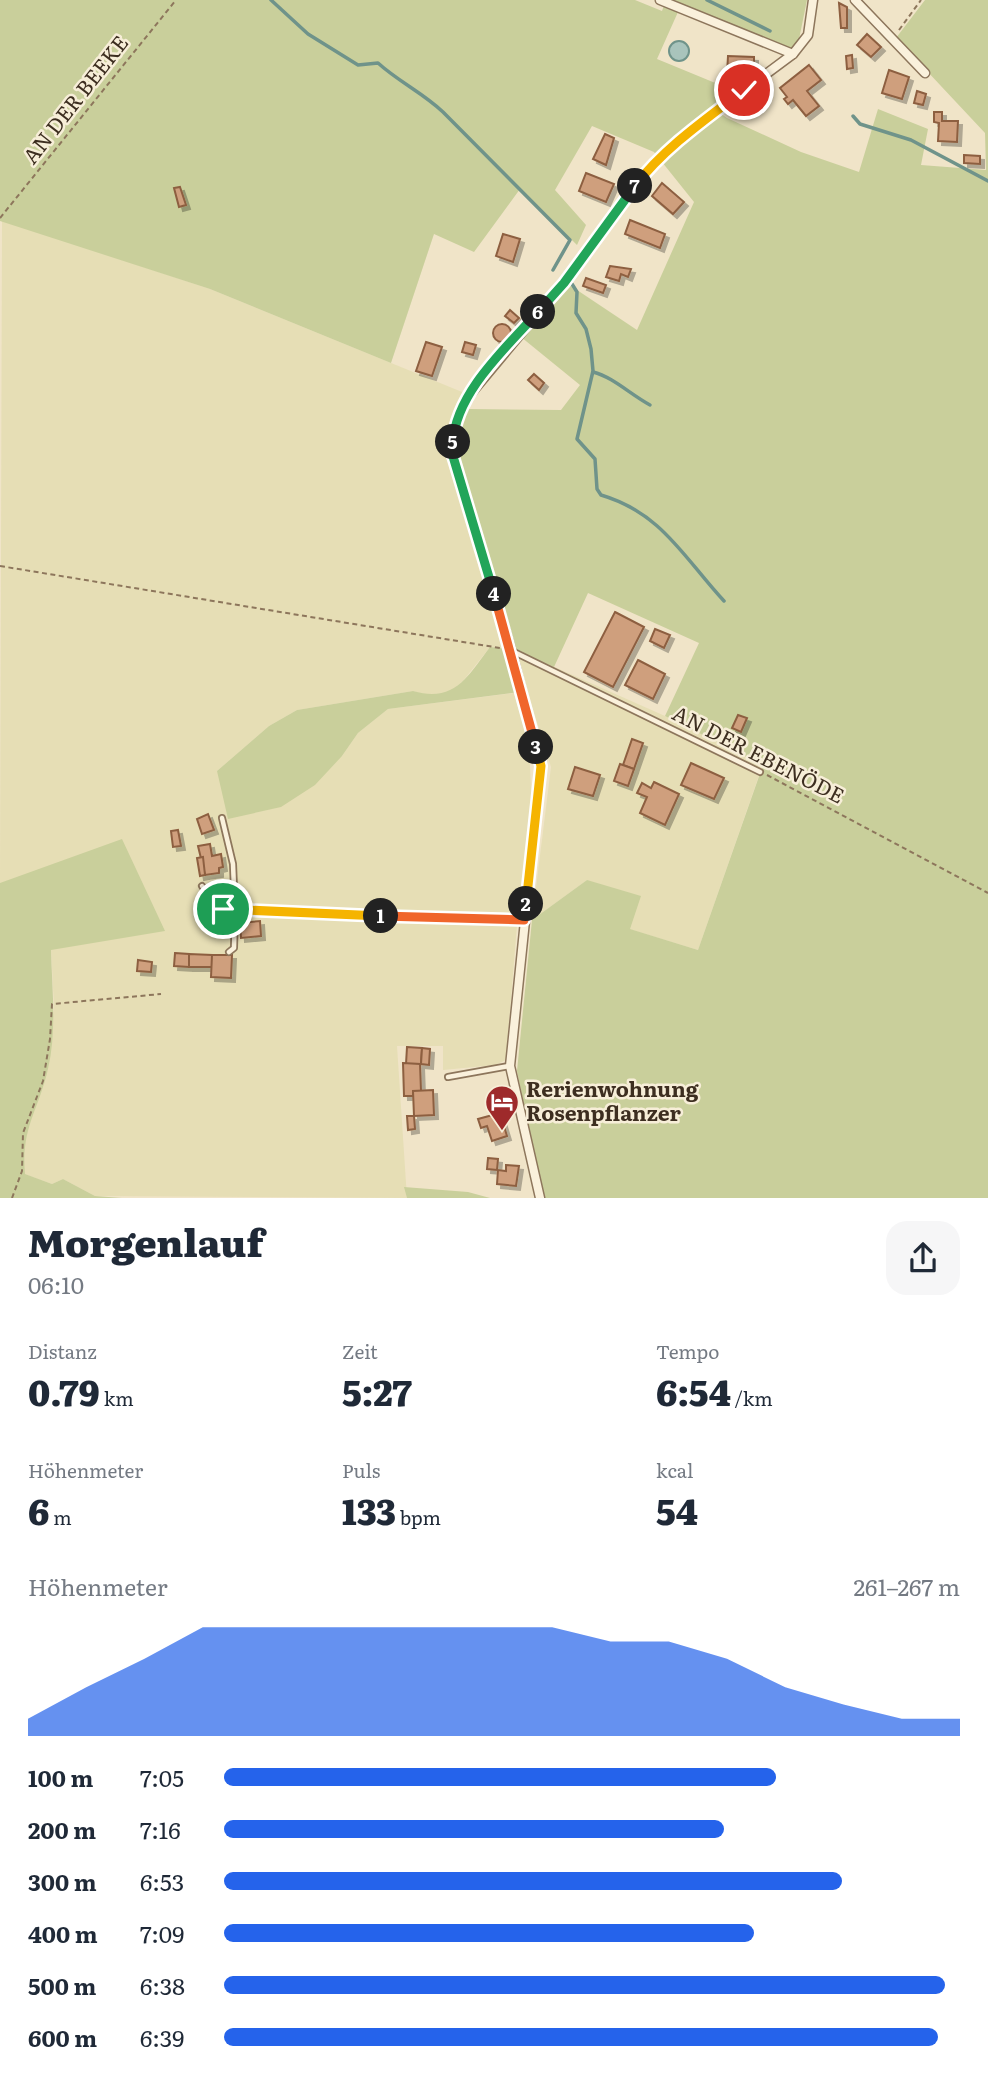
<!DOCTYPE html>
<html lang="de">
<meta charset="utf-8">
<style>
:root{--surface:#fff;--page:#f6f6f7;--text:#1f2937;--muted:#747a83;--accent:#2563eb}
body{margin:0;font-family:Literata,serif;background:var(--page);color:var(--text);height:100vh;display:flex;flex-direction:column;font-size:26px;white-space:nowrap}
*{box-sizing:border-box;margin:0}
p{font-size:23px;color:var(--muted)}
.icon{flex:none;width:38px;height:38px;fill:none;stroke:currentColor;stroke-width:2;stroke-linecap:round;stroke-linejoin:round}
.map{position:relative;height:1198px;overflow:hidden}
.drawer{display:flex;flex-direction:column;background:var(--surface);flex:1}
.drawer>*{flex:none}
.pin{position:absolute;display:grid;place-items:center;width:60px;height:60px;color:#fff;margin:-30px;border:4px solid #fff;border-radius:50%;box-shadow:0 2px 7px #0007}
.km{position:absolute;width:35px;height:35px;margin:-18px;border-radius:50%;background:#222;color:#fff;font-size:19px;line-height:35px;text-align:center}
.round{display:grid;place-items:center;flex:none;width:74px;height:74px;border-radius:21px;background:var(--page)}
.headline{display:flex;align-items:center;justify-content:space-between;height:119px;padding:0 28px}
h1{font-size:38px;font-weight:800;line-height:52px}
.metrics{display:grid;grid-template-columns:repeat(3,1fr);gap:10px;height:119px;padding:7px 28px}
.metrics div{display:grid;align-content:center}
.metrics b{font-size:35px;font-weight:800}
.metrics small{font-size:19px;font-weight:400}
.metrics p{font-size:19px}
.chart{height:196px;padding:14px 28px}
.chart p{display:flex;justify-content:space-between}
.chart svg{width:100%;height:126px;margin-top:7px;fill:var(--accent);opacity:.7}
ul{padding:0 28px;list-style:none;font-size:23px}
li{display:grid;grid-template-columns:112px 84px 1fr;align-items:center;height:52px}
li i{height:18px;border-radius:9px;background:var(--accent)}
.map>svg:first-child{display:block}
.farmland{fill:#e6deb5}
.green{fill:#c9cf9b}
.water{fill:#a9c4bc;stroke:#6f938a;stroke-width:2}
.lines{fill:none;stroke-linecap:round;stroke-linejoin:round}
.stream{stroke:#6f938a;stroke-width:3.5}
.building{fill:#cf9f7d;stroke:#8d5f41;stroke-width:2;filter:url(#shadow)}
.service-casing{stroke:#8d765c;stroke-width:8}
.minor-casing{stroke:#8d765c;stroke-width:11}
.path{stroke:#8d765c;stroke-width:2;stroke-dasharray:5 3.5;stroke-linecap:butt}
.service{stroke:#faf1dc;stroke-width:4.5}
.minor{stroke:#faf1dc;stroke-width:8}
.split-1-casing{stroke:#fff;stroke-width:14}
.split-2-casing{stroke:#fff;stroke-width:14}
.split-3-casing{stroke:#fff;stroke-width:14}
.split-4-casing{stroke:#fff;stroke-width:14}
.split-5-casing{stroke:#fff;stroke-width:14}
.split-6-casing{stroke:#fff;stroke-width:14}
.split-7-casing{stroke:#fff;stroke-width:14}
.split-8-casing{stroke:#fff;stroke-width:14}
.split-1{stroke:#f5b400;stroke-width:9}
.split-2{stroke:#f0652b;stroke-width:9}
.split-3{stroke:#f5b400;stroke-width:9}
.split-4{stroke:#f0652b;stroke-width:9}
.split-5{stroke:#22a559;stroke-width:9}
.split-6{stroke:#22a559;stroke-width:9}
.split-7{stroke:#22a559;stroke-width:9}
.split-8{stroke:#f5b400;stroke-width:9}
.labels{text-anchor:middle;stroke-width:5;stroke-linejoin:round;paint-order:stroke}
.street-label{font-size:21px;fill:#3d2e20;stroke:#f7eed8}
.poi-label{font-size:21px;font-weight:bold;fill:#3d2e20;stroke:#f7eed8;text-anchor:start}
</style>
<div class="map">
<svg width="988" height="1198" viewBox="0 0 988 1198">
<defs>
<filter id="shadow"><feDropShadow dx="4" dy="4" stdDeviation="0" flood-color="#0004"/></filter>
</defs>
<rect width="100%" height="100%" fill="#f0e4c8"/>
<!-- farmland -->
<g class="farmland">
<polygon points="2,220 210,289 467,394 449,428 447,453 508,649 490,647 463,681 449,693 426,695 413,691 297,710 269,726 217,771 342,756 358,733 388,709 514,693 529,746 532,809 517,925 506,1060 495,1065 443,1070 443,1046 397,1046 407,1198 95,1196 63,1179 52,1184 24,1174 25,1135 48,1069 54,1007 51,949 164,930 0,883"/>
<polygon points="514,649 665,716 763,764 698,950 629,929 587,880 532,920 551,767"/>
</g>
<!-- green -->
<g class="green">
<path d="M0,0H635L662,11L666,0H807L795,59L678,12L657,59L742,94L717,111L727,118L801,152L859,172L878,109L928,129L921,165L986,170L985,133L896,38L925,0H988V1198H543L517,1071L532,920L587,880L641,896L630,929L698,950L763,765L665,716L699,643L588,593L554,667L514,650L527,691L388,709L358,733L342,756L315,785L281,807L228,819L217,771L269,726L297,710L413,691C455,703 468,676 490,647L509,649L447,453L449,428L459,405L469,409L561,410L580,385L521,337L568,284L637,330L694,202L654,152L592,126L555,190L586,225L577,245L520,189L474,252L434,234L391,363L210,289L0,221Z"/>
<path d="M122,839L165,931L51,950C52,989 57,1030 48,1069C38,1112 21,1127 25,1174L52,1184L63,1179L95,1196L122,1198H0V883Z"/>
<polygon points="404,1187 468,1192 490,1198 407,1198"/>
</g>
<!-- water -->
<circle class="water" cx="679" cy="51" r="10"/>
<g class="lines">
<!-- stream -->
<g class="stream">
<path d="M271,0L308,34L358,65L378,63C399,82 423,93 443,112L570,240L553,270"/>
<polyline points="707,0 770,31"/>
<polyline points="853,116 860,124 911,140 988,181"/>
<path d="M572,284L577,292L576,313L586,329L591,349L593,371L577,439L595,459L597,489L601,495C662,513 684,558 724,601"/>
<path d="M593,372C613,377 631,395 650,405"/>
</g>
</g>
<!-- building -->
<g class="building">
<polygon points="839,3 847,7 847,28 841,28"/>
<polygon points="867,34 881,47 871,57 857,45"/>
<polygon points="852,55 853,68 847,69 846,56"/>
<polygon points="728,56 754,57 754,75 727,74"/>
<polygon points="809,65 821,80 807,91 819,106 806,116 793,100 788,104 784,99 787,97 780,88"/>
<polygon points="889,70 909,77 902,99 882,93"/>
<polygon points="917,91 926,94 923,105 914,103"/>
<polygon points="934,112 942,112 942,121 958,121 957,142 938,141 939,123 934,122"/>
<polygon points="605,134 614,138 606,165 593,159"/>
<polygon points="964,155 980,156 980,164 964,163"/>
<polygon points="586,173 614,184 606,202 579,191"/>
<polygon points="662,183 684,202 673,214 652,196"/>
<polygon points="180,187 186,205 179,207 174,188"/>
<polygon points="630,220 665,234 660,248 625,234"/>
<polygon points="503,234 520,239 513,262 496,256"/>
<polygon points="610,266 631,269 628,277 621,274 619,281 606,277"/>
<polygon points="586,278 606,285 603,293 583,286"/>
<polygon points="510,310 519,318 514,323 505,316"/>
<circle cx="502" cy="333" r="9"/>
<polygon points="426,342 442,347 432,376 416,371"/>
<polygon points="465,342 476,345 473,355 462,352"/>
<polygon points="534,374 544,383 539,390 528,380"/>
<polygon points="615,612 644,627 613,687 584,672"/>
<polygon points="655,629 670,635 664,648 650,641"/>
<polygon points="638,660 665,674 653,699 625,685"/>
<polygon points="738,715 747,718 741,732 732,728"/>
<polygon points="632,739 643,743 634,769 623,765"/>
<polygon points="691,763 724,778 714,799 681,785"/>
<polygon points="620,764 634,769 628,786 614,781"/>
<polygon points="575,767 600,775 593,796 568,789"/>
<polygon points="654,782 679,794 665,825 640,813 647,797 637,793 642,783 651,788"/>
<polygon points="208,814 214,830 202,834 197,819"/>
<polygon points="178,830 181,846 173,847 171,831"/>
<polygon points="210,844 212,856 221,854 223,867 219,868 219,873 205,875 198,846"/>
<polygon points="203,857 205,875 200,876 197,858"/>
<polygon points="260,921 261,936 241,938 240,923"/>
<polygon points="175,953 189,954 189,967 174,966"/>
<polygon points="189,954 212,955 212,967 189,967"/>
<polygon points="212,955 232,955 231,978 211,977"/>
<polygon points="138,960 152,962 151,972 137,971"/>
<polygon points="407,1047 422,1048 421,1064 406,1064"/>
<polygon points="422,1048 430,1049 429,1065 421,1064"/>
<polygon points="403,1063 420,1064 421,1091 413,1091 413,1096 404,1096"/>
<polygon points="433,1090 434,1115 414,1116 413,1091"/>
<polygon points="500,1113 507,1136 492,1141 487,1126 481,1128 478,1119"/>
<polygon points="407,1116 414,1116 415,1129 408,1130"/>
<polygon points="488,1158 498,1159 497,1170 487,1169"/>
<polygon points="506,1165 519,1166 516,1186 497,1184 498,1170 506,1171"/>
</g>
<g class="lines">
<!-- service casing -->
<g class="service-casing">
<g id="service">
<polyline points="512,651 760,772"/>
<path d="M202,886C211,899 219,907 235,912L233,864L222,818"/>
<polyline points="229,952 234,948 235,912 524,920"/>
<polyline points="448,1077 509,1066"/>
</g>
</g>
<!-- minor casing -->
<g class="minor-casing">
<g id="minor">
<polyline points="660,0 793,54"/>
<polyline points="855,0 925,73"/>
<polyline points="540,1198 510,1066 541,766 511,650 452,453 453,431 468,397 563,283 645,173 695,127 793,54 808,35 813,0"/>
</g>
</g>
<!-- path -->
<g class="path">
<polyline points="899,30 921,0"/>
<polyline points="0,218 176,0"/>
<polyline points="0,566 500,648"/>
<polyline points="767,775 988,893"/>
<polyline points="12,1198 22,1171 23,1133 43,1081 50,1039 52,1004 161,994"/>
</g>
<!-- service -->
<use href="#service" class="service"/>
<!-- minor -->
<use href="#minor" class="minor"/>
</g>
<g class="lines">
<!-- split-1 casing -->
<g class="split-1-casing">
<polyline id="split-1" points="223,909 381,916"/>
</g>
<!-- split-2 casing -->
<g class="split-2-casing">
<polyline id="split-2" points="381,916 524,920 526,904"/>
</g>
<!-- split-3 casing -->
<g class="split-3-casing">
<polyline id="split-3" points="526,904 541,766 536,747"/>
</g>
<!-- split-4 casing -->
<g class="split-4-casing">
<polyline id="split-4" points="494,594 536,747"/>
</g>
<!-- split-5 casing -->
<g class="split-5-casing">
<polyline id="split-5" points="453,442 452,453 494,594"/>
</g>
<!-- split-6 casing -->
<g class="split-6-casing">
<path id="split-6" d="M453,442C456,392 507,347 538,312"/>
</g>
<!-- split-7 casing -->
<g class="split-7-casing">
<polyline id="split-7" points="538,312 564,283 635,186"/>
</g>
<!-- split-8 casing -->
<g class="split-8-casing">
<path id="split-8" d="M635,186C664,148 706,119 744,90"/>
</g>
<!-- split-1 -->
<use href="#split-1" class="split-1"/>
<!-- split-2 -->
<use href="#split-2" class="split-2"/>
<!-- split-3 -->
<use href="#split-3" class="split-3"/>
<!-- split-4 -->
<use href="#split-4" class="split-4"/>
<!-- split-5 -->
<use href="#split-5" class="split-5"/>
<!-- split-6 -->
<use href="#split-6" class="split-6"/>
<!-- split-7 -->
<use href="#split-7" class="split-7"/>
<!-- split-8 -->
<use href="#split-8" class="split-8"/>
</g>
<!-- icons -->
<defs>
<g id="hotel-pin" transform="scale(1.75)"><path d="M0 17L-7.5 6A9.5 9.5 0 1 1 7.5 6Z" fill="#9e2a2b" stroke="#f7eed8"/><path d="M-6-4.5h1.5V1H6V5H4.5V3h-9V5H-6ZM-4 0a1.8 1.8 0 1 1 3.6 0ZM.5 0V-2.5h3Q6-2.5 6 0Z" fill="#fff"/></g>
</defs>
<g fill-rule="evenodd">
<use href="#hotel-pin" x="502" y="1102"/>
</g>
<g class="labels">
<!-- street labels -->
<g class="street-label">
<text transform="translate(76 100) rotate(-52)" y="7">AN DER BEEKE</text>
<text transform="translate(758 755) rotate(27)" y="7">AN DER EBENÖDE</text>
</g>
<!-- poi labels -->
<g class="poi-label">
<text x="526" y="1097">Rerienwohnung<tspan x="526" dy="24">Rosenpflanzer</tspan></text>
</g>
</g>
</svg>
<div class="pin" style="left:223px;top:909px;background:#1e9e55"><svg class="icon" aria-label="arrive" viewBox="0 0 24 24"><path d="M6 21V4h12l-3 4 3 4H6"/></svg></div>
<div class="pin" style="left:744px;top:90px;background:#d93025"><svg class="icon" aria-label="check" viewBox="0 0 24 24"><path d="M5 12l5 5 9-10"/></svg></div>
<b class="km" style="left:381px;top:916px">1</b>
<b class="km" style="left:526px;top:904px">2</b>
<b class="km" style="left:536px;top:747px">3</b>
<b class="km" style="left:494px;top:594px">4</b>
<b class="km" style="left:453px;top:442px">5</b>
<b class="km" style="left:538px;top:312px">6</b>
<b class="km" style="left:635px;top:186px">7</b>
</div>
<section class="drawer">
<div class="headline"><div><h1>Morgenlauf</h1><p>06:10</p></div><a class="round"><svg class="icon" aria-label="share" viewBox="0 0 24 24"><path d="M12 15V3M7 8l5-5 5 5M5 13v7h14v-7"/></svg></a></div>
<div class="metrics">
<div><p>Distanz</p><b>0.79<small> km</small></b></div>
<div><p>Zeit</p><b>5:27</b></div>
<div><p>Tempo</p><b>6:54<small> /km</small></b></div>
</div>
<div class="metrics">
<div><p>Höhenmeter</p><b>6<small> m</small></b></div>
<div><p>Puls</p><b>133<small> bpm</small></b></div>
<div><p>kcal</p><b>54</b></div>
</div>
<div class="chart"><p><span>Höhenmeter</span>261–267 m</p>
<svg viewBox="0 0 160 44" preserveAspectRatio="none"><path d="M0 44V38L10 27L20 17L30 6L40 6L50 6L60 6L70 6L80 6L90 6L100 11L110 11L120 17L130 27L140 33L150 38L160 38V44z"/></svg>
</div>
<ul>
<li><b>100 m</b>7:05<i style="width:75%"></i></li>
<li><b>200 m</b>7:16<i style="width:68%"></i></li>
<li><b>300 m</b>6:53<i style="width:84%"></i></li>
<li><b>400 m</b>7:09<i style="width:72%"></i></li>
<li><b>500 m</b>6:38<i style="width:98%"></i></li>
<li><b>600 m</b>6:39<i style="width:97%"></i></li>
</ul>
</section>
